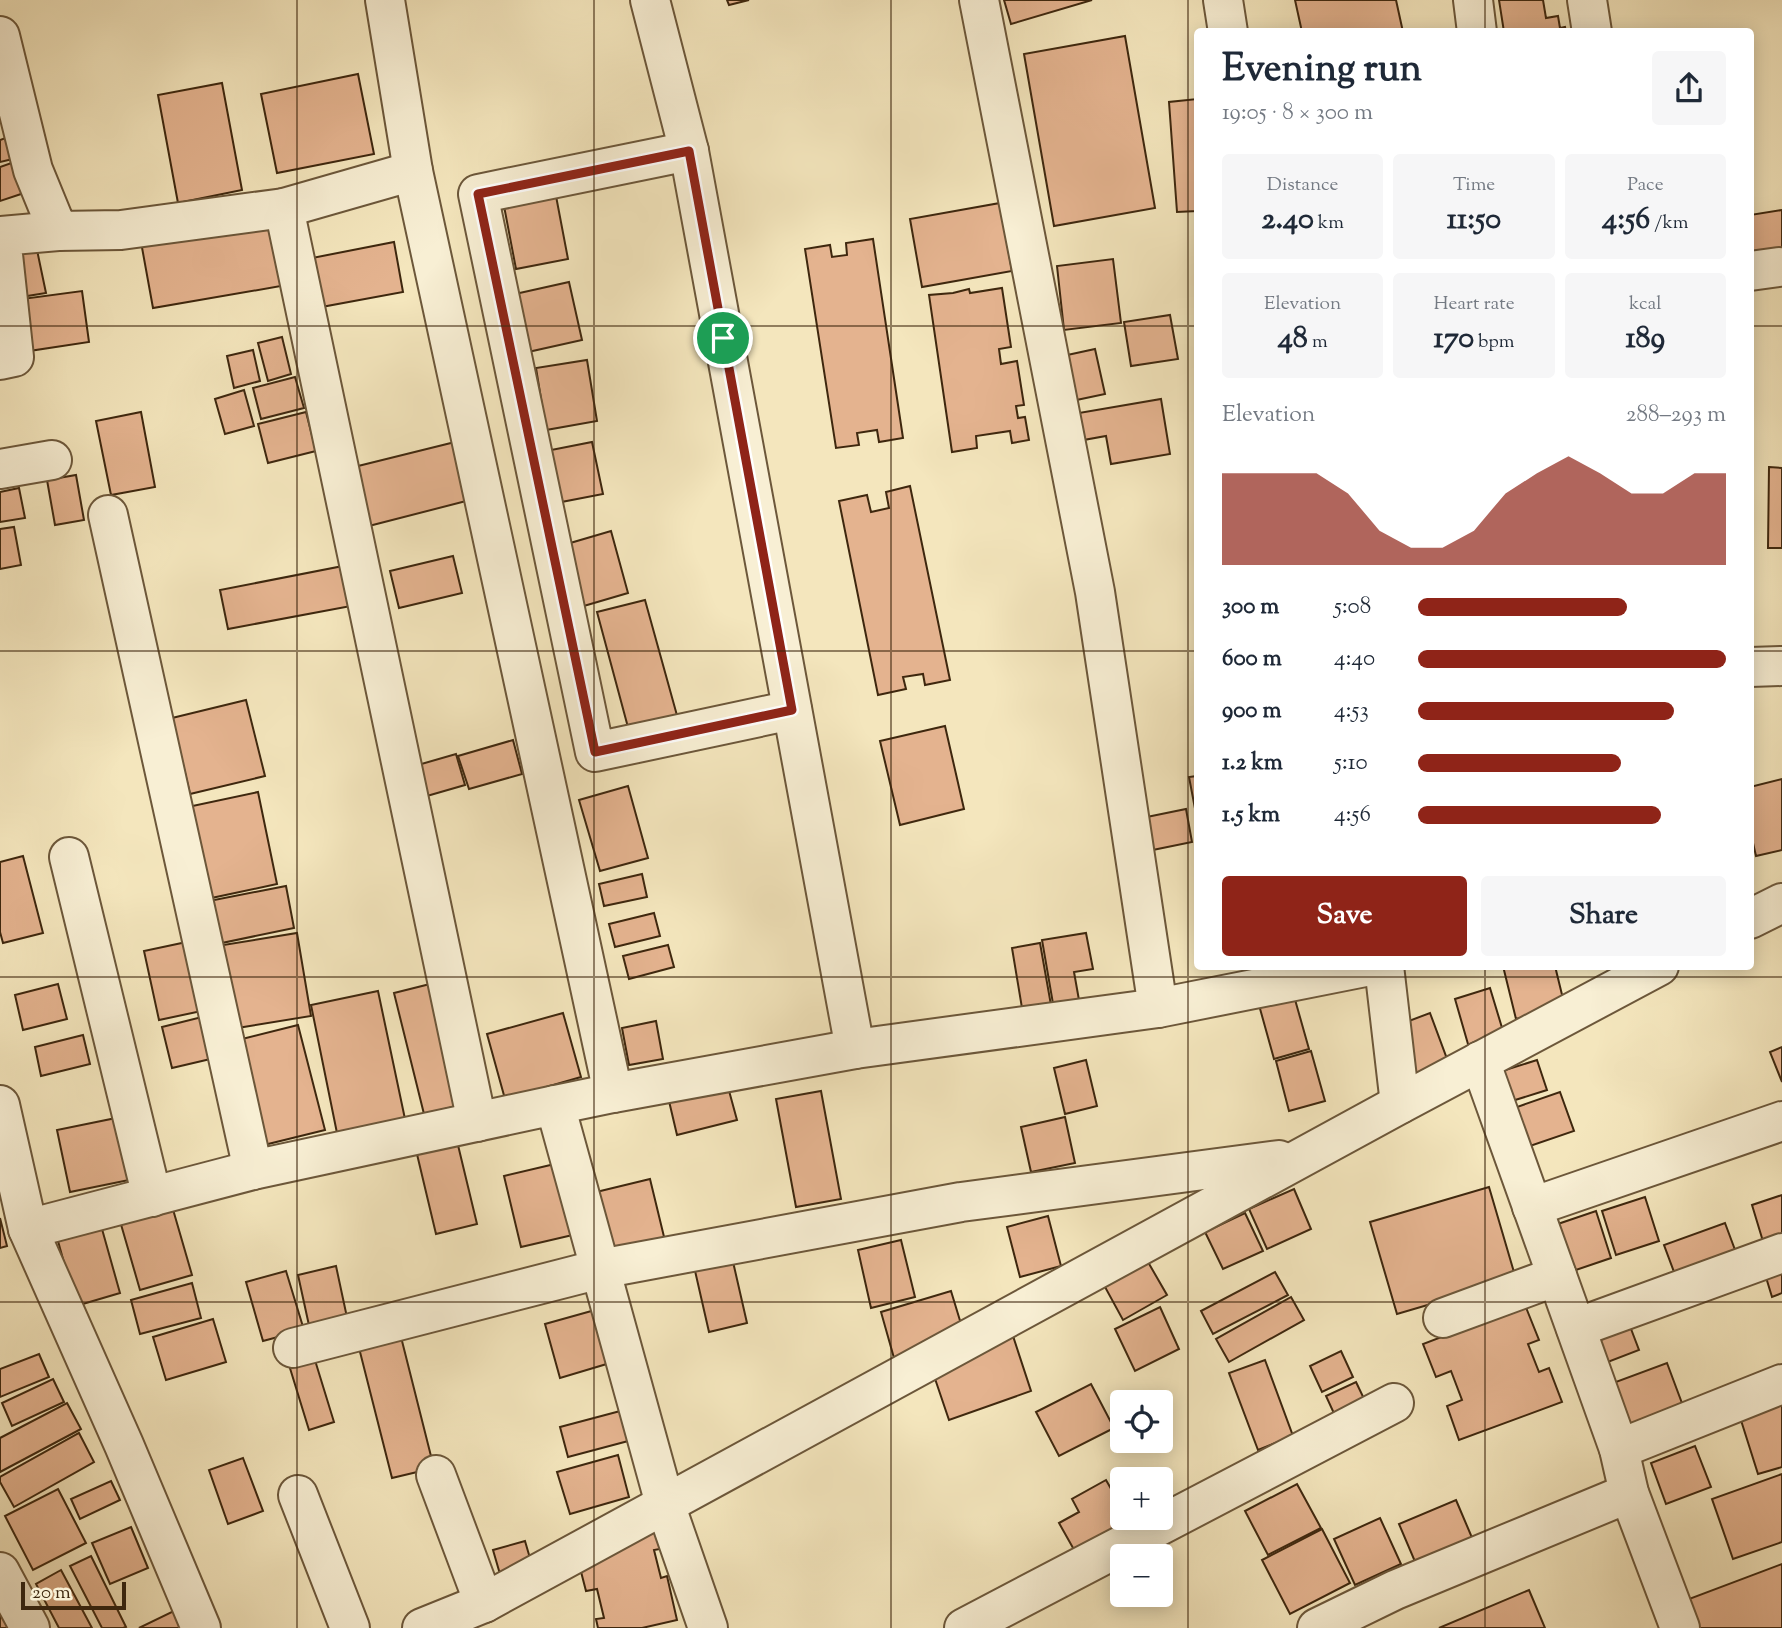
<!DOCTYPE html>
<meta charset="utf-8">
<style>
:root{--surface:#fff;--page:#f6f6f7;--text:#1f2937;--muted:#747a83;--accent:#8f2418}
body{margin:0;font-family:"Sorts Mill Goudy",serif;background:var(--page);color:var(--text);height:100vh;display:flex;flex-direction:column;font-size:26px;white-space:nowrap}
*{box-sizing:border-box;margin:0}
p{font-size:23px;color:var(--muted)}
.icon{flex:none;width:38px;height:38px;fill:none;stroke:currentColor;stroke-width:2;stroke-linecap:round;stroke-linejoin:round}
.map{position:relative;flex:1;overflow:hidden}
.sheet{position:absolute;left:1194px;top:28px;width:560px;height:942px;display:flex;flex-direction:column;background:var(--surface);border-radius:7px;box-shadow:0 4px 18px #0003}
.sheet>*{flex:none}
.tools{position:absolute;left:1110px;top:1390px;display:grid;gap:14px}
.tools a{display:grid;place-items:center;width:63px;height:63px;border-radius:7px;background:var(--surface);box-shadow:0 4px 18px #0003;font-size:35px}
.scale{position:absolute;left:21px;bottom:18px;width:105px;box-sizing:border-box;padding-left:7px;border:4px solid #3e270e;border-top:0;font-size:19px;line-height:24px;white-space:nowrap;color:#3e270e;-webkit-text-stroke:5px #f8efd4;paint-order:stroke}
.pin{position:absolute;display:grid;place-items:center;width:60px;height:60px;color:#fff;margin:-30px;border:4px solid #fff;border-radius:50%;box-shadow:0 2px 7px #0007}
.round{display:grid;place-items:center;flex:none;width:74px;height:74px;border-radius:7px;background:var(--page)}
.summary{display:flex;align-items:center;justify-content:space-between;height:119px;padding:0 28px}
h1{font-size:38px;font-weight:700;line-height:52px}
.stats{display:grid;grid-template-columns:repeat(3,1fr);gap:10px;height:119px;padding:7px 28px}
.stats div{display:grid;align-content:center;border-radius:7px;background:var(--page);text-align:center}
.stats b{font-size:30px;font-weight:700}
.stats small{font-size:19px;font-weight:400}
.stats p{font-size:19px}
.chart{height:196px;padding:14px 28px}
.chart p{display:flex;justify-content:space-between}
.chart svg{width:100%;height:126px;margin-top:7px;fill:var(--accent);opacity:.7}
.button{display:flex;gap:14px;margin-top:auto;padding:14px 28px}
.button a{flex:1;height:80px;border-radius:7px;background:var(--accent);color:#fff;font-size:28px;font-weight:700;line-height:80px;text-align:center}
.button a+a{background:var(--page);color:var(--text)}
ul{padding:0 28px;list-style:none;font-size:23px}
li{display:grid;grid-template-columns:112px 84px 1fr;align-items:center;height:52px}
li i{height:18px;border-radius:9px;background:var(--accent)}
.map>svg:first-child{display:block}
.building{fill:#e4b38f;stroke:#3e270e;stroke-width:2}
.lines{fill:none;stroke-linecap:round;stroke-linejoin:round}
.minor-casing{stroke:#6c573a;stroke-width:42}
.minor{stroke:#f8efd4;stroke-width:38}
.route-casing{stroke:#fff;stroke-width:14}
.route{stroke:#8f2418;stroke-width:9}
.grid{fill:none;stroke:#3e270e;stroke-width:2;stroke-opacity:0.55}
</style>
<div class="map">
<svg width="1782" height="1628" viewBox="0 0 1782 1628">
<rect width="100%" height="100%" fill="#f4e6bd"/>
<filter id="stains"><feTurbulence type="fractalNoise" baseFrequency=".00286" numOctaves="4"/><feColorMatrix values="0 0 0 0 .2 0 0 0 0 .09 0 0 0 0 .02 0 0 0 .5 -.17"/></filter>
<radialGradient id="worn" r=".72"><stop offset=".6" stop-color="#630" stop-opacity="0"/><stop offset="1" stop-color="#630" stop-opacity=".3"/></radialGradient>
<!-- building -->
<g class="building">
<polygon points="727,0 749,0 729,5"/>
<polygon points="1004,0 1092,0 1011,24"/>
<polygon points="1295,0 1396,0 1403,32 1302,32"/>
<polygon points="1499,0 1543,0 1546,18 1558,16 1560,28 1565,27 1566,32 1504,32"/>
<polygon points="1125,36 1155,208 1054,226 1024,54"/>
<polygon points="358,74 374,154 277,173 261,94"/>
<polygon points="222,83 242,190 178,203 158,95"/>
<polygon points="1197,99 1197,211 1177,212 1169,102"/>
<polygon points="11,136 17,158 0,162 0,140"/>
<polygon points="17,161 27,192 0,201 0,167"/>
<polygon points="556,196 568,259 516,269 504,206"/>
<polygon points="1000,203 1012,271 922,287 910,219"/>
<polygon points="1782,210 1782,253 1750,258 1750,215"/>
<polygon points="270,219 281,286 153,308 141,242"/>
<polygon points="873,239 903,438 879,442 877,430 857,433 859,445 836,448 805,249 830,245 832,257 847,255 846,243"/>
<polygon points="394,242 403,292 316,308 307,259"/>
<polygon points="37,250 46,293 21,297 13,255"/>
<polygon points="1113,259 1121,323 1064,330 1057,266"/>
<polygon points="569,282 582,340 528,352 515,294"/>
<polygon points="1002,288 1011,347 999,349 1001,364 1017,361 1024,405 1016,406 1018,418 1025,417 1029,440 1012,443 1010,431 976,436 977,448 952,452 929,295 953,293 969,289 970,293"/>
<polygon points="82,291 89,342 29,351 22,299"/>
<polygon points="1170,315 1178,359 1131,366 1124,322"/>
<polygon points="282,337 291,374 268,381 258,343"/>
<polygon points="1095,349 1105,394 1067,402 1058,357"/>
<polygon points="253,350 260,381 234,388 227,356"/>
<polygon points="587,360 597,421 546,430 536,368"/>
<polygon points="295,377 304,408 261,419 253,388"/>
<polygon points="244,390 254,426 225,434 215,399"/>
<polygon points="1161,399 1170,454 1111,464 1106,436 1078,441 1073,414"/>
<polygon points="141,412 155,487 111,495 96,421"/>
<polygon points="306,412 316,451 268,463 258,424"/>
<polygon points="455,442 470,500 365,527 350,468"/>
<polygon points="592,442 603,494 551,504 541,452"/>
<polygon points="1769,467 1782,468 1782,548 1768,548"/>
<polygon points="76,475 84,520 55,525 47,480"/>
<polygon points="910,486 950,680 925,685 923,674 903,677 906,689 878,695 839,501 867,495 871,512 889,508 886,492"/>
<polygon points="19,488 25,518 0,522 0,492"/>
<polygon points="14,527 21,565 0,569 0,529"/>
<polygon points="611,531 628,593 577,608 560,546"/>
<polygon points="453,556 462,593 399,608 390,571"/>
<polygon points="343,566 351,606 228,629 220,590"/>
<polygon points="645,600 678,719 629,731 597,612"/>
<polygon points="246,700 265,776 190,794 172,718"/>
<polygon points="945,726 964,809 900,825 880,741"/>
<polygon points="513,740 522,774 469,789 458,756"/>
<polygon points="456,754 465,785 420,798 411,767"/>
<polygon points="1197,776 1197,819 1189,777"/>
<polygon points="1782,779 1782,850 1756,856 1750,830 1750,787"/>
<polygon points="628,786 648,858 600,871 579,800"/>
<polygon points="258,792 277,884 202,900 183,808"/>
<polygon points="1186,809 1192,842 1138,853 1132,820"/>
<polygon points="23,856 43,933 3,943 0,932 0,862"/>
<polygon points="642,874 647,897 604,906 599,884"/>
<polygon points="286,886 294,928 217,944 209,901"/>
<polygon points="654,913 660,936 615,947 609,924"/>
<polygon points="297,933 311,1016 231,1029 217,946"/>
<polygon points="1086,933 1093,969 1074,972 1082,1017 1056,1021 1042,940"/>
<polygon points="196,940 211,1009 159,1020 144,951"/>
<polygon points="1040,943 1054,1022 1025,1026 1012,948"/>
<polygon points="668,945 674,967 629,979 623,956"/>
<polygon points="1503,966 1555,966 1565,1007 1516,1019"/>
<polygon points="58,984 67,1019 23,1030 15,995"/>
<polygon points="430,984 461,1105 424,1114 394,993"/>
<polygon points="1490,988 1506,1041 1470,1051 1455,999"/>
<polygon points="378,991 405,1119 337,1133 311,1005"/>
<polygon points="1294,996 1309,1049 1274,1059 1259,1005"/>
<polygon points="563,1013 581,1077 505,1099 487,1034"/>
<polygon points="1430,1013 1450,1067 1413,1080 1393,1027"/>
<polygon points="210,1015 219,1057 172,1068 162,1027"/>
<polygon points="656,1021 663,1059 629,1065 622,1028"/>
<polygon points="298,1025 325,1130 264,1145 238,1040"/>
<polygon points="83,1035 90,1064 41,1076 35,1047"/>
<polygon points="1782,1047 1782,1082 1770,1052"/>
<polygon points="1311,1051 1325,1101 1289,1111 1276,1061"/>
<polygon points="1086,1060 1097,1106 1065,1114 1054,1068"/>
<polygon points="1537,1060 1547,1090 1512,1101 1502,1071"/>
<polygon points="728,1087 737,1120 677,1135 669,1101"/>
<polygon points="821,1091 841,1199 796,1207 776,1099"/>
<polygon points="1560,1092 1574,1131 1530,1146 1517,1107"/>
<polygon points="1065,1117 1075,1163 1031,1172 1021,1127"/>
<polygon points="116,1118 129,1180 70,1192 57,1130"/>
<polygon points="457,1141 477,1224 436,1234 416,1150"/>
<polygon points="559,1163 577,1234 521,1247 504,1176"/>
<polygon points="650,1179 666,1245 604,1261 588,1194"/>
<polygon points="1489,1187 1516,1279 1397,1314 1370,1222"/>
<polygon points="1294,1189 1311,1229 1267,1249 1249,1209"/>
<polygon points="1782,1195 1782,1243 1765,1248 1752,1205"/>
<polygon points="1645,1197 1659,1241 1616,1255 1602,1211"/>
<polygon points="172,1206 192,1275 140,1290 120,1221"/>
<polygon points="1596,1211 1611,1258 1567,1273 1552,1226"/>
<polygon points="1245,1213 1263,1251 1223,1269 1205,1232"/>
<polygon points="1048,1216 1061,1266 1020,1277 1007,1227"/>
<polygon points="0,1218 7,1246 0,1248"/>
<polygon points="1725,1223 1738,1258 1677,1280 1664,1245"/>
<polygon points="102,1229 120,1293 76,1306 58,1241"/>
<polygon points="901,1240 915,1297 871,1308 858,1250"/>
<polygon points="731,1253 747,1323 709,1332 693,1262"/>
<polygon points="1148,1262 1167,1295 1123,1320 1105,1287"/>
<polygon points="336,1266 348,1322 310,1330 298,1275"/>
<polygon points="1782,1269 1782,1293 1772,1297 1765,1274"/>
<polygon points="286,1271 304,1330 263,1341 246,1282"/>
<polygon points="1275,1272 1288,1295 1213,1334 1201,1311"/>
<polygon points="192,1283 201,1318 140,1334 131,1300"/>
<polygon points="951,1291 965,1337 894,1358 881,1312"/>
<polygon points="1291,1297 1304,1320 1229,1362 1216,1339"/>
<polygon points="1525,1305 1539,1340 1528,1344 1539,1372 1549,1368 1562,1402 1459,1440 1447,1406 1462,1400 1451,1371 1436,1377 1423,1344"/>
<polygon points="1160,1307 1179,1349 1135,1371 1115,1329"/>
<polygon points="595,1310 610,1363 560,1378 545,1324"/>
<polygon points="213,1319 226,1362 166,1380 153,1337"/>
<polygon points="1628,1321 1639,1350 1600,1365 1589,1337"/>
<polygon points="400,1333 434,1468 392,1478 358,1344"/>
<polygon points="1013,1336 1031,1391 949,1420 930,1364"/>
<polygon points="1341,1351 1353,1377 1322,1392 1310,1366"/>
<polygon points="39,1354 49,1377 0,1397 0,1369"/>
<polygon points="314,1357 334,1422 309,1430 289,1365"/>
<polygon points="1265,1360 1293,1436 1258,1450 1229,1373"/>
<polygon points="1667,1363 1686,1414 1633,1435 1613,1383"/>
<polygon points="53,1379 64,1402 12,1426 2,1403"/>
<polygon points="1356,1382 1367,1405 1337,1420 1326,1396"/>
<polygon points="1091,1384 1114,1428 1059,1456 1036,1412"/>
<polygon points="1782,1400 1782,1467 1758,1474 1739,1414"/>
<polygon points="67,1403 81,1429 0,1472 0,1438"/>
<polygon points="624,1410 632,1440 568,1457 560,1427"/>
<polygon points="79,1433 94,1462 14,1507 0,1482 0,1477"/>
<polygon points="1695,1446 1711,1487 1666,1504 1651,1463"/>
<polygon points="618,1455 629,1497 570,1514 557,1472"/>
<polygon points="243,1458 263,1511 228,1524 209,1470"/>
<polygon points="1782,1474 1782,1542 1733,1559 1712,1499"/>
<polygon points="1106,1480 1122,1508 1122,1517 1127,1517 1135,1530 1077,1555 1059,1523 1079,1512 1072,1499"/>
<polygon points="111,1481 120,1500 80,1519 71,1499"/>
<polygon points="1297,1484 1321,1528 1268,1555 1245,1511"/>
<polygon points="58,1489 86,1543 33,1570 5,1516"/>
<polygon points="1456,1500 1473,1540 1416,1564 1399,1524"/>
<polygon points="1380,1518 1401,1564 1355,1585 1334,1539"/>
<polygon points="655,1525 660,1549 654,1550 661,1578 667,1576 677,1620 642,1628 598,1628 596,1619 604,1618 597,1589 586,1591 578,1560"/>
<polygon points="131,1527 148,1568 110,1584 92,1543"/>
<polygon points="1322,1529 1350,1583 1290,1614 1262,1560"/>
<polygon points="525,1541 534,1572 502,1581 493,1550"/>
<polygon points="91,1556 126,1627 123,1628 102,1628 70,1566"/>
<polygon points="1782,1564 1782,1628 1690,1628 1681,1602"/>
<polygon points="61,1570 92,1628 59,1628 36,1584"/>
<polygon points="1529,1590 1545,1628 1439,1628"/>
<polygon points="0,1594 9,1628 0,1628"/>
<polygon points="182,1607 192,1628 139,1628"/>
</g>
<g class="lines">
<!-- minor casing -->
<g class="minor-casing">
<g id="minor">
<polyline points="385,0 413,171 613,1093"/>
<polyline points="650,0 689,151 855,1049"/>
<polyline points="979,0 1095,592 1158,1008"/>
<polyline points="1223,0 1228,32"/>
<polyline points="1473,0 1477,32"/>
<polyline points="1587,0 1592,32"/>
<polyline points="0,36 33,170 58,231 121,230 284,208 477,1122"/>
<polyline points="689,151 478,194 595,752 792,710"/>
<polyline points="284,208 413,171"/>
<polyline points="1750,271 1779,267"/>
<polyline points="0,360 14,357 1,236 58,231"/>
<polyline points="0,469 52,460"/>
<polyline points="108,515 253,1170"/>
<polyline points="1750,667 1782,666"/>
<polyline points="69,857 152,1197"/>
<polyline points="1750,919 1782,903"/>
<polyline points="1384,966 1400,1104"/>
<polyline points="1480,1061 1619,1449 1629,1493 1680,1628"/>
<polyline points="0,1105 28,1229 124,1445 201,1628"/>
<polyline points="555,1105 613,1093 855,1049 1158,1008 1370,966"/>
<polyline points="1532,1207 1782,1121"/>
<polyline points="28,1229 253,1170 555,1105 665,1504 708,1628"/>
<polyline points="1443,1318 1557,1276"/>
<polyline points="1576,1328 1782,1253"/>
<polyline points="293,1348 600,1269 961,1202 1279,1160"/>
<polyline points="1619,1449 1782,1384"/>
<polyline points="436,1475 484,1603"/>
<polyline points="298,1495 350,1628"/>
<polyline points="0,1572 30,1628"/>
<polyline points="422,1628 484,1603 1400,1104 1659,966"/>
<polyline points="964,1628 1394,1403"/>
<polyline points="1317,1628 1395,1590 1629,1493"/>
</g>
</g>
<!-- minor -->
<use href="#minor" class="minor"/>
</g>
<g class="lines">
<!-- route casing -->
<g class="route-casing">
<polygon id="route" points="689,151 792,710 595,752 478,194"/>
</g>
<!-- route -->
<use href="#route" class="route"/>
</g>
<!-- grid -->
<path class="grid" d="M297,0V1628M594,0V1628M891,0V1628M1188,0V1628M1485,0V32M0,326H1197M1750,326H1782M0,651H1197M1750,651H1782M1485,966V1628M0,977H1782M0,1302H1782"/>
<rect width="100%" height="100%" filter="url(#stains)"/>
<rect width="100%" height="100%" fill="url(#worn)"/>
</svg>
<div class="tools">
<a><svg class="icon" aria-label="locate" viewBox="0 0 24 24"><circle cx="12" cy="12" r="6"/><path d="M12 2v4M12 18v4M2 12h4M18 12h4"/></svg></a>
<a>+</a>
<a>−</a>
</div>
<div class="scale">20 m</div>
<div class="pin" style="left:723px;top:338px;background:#1e9e55"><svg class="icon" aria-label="arrive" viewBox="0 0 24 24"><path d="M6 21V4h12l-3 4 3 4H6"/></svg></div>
<section class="sheet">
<div class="summary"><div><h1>Evening run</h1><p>19:05 · 8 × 300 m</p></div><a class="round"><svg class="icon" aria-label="share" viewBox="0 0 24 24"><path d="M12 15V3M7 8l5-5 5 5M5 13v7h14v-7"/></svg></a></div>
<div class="stats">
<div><p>Distance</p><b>2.40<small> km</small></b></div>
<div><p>Time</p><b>11:50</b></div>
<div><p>Pace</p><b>4:56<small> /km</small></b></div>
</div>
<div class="stats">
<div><p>Elevation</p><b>48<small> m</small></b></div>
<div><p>Heart rate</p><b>170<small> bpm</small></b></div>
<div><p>kcal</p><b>189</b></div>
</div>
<div class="chart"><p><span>Elevation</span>288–293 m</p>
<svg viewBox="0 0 160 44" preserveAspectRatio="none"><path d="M0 44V12L10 12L20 12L30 12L40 19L50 32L60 38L70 38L80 32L90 19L100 12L110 6L120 12L130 19L140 19L150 12L160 12V44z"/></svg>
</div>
<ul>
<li><b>300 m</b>5:08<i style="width:68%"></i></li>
<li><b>600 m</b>4:40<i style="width:100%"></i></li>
<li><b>900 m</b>4:53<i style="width:83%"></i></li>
<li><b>1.2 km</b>5:10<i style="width:66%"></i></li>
<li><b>1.5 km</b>4:56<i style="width:79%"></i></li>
</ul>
<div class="button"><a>Save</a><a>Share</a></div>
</section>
</div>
